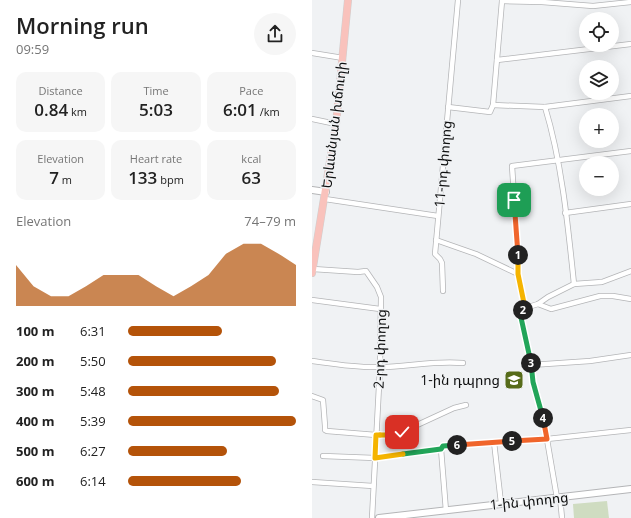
<!DOCTYPE html>
<meta charset="utf-8">
<style>
:root{--surface:#fff;--page:#f6f6f6;--text:#222;--muted:#767676;--accent:#b45309}
body{margin:0;font-family:"Open Sans","Noto Sans Armenian",sans-serif;background:var(--page);color:var(--text);height:100vh;display:flex;flex-direction:column;font-size:15px;white-space:nowrap}
*{box-sizing:border-box;margin:0}
p{font-size:13px;color:var(--muted)}
.icon{flex:none;width:22px;height:22px;fill:none;stroke:currentColor;stroke-width:2;stroke-linecap:round;stroke-linejoin:round}
.map{position:relative;flex:1;overflow:hidden}
.sheet{display:flex;flex-direction:column;background:var(--surface);width:312px}
.sheet>*{flex:none}
.controls{position:absolute;left:267px;top:12px;display:grid;gap:8px}
.controls a{display:grid;place-items:center;width:40px;height:40px;border-radius:50%;background:var(--surface);box-shadow:0 4px 16px #0002;font-size:20px}
.pin{position:absolute;display:grid;place-items:center;width:34px;height:34px;color:#fff;margin:-17px;border-radius:8px;box-shadow:0 2px 6px #0006}
.km{position:absolute;width:20px;height:20px;margin:-10px;border-radius:50%;background:#222;color:#fff;font-size:11px;line-height:20px;text-align:center}
.round{display:grid;place-items:center;flex:none;width:42px;height:42px;border-radius:21px;background:var(--page)}
.headline{display:flex;align-items:center;justify-content:space-between;height:68px;padding:0 16px}
h1{font-size:22px;font-weight:600;line-height:30px}
.metrics{display:grid;grid-template-columns:repeat(3,1fr);gap:6px;height:68px;padding:4px 16px}
.metrics div{display:grid;align-content:center;border-radius:10px;background:var(--page);text-align:center}
.metrics b{font-size:17px;font-weight:600}
.metrics small{font-size:11px;font-weight:400}
.metrics p{font-size:11px}
.chart{height:112px;padding:8px 16px}
.chart p{display:flex;justify-content:space-between}
.chart svg{width:100%;height:72px;margin-top:4px;fill:var(--accent);opacity:.7}
ul{padding:0 16px;list-style:none;font-size:13px}
li{display:grid;grid-template-columns:64px 48px 1fr;align-items:center;height:30px}
li i{height:10px;border-radius:5px;background:var(--accent)}
main{display:flex;flex:1;min-height:0}
.map>svg:first-child{display:block}
.pitch{fill:#cfdcc1}
.lines{fill:none;stroke-linecap:round;stroke-linejoin:round}
.street-casing{stroke:#b4b5b7;stroke-width:6}
.secondary-casing{stroke:#b4b5b7;stroke-width:8}
.primary-casing{stroke:#cfcfcf;stroke-width:8}
.street{stroke:#fff;stroke-width:4.5}
.secondary{stroke:#fff;stroke-width:6}
.primary{stroke:#f9c2bc;stroke-width:7}
.split-1-casing{stroke:#fff;stroke-width:8}
.split-2-casing{stroke:#fff;stroke-width:8}
.split-3-casing{stroke:#fff;stroke-width:8}
.split-4-casing{stroke:#fff;stroke-width:8}
.split-5-casing{stroke:#fff;stroke-width:8}
.split-6-casing{stroke:#fff;stroke-width:8}
.split-7-casing{stroke:#fff;stroke-width:8}
.split-8-casing{stroke:#fff;stroke-width:8}
.split-9-casing{stroke:#fff;stroke-width:8}
.split-1{stroke:#f0652b;stroke-width:5}
.split-2{stroke:#f5b400;stroke-width:5}
.split-3{stroke:#22a559;stroke-width:5}
.split-4{stroke:#22a559;stroke-width:5}
.split-5{stroke:#f0652b;stroke-width:5}
.split-6{stroke:#f0652b;stroke-width:5}
.split-7{stroke:#22a559;stroke-width:5}
.split-8{stroke:#f5b400;stroke-width:5}
.split-9{stroke:#f5b400;stroke-width:5}
.labels{text-anchor:middle;stroke-width:3;stroke-linejoin:round;paint-order:stroke}
.street-label{font-size:14px;fill:#0e0f0f;stroke:#f0f2f4}
.poi-label{font-size:14px;fill:#0e0f0f;stroke:#f0f2f4;text-anchor:end}
</style>
<main>
<section class="sheet">
<div class="headline"><div><h1>Morning run</h1><p>09:59</p></div><a class="round"><svg class="icon" aria-label="share" viewBox="0 0 24 24"><path d="M12 15V3M7 8l5-5 5 5M5 13v7h14v-7"/></svg></a></div>
<div class="metrics">
<div><p>Distance</p><b>0.84<small> km</small></b></div>
<div><p>Time</p><b>5:03</b></div>
<div><p>Pace</p><b>6:01<small> /km</small></b></div>
</div>
<div class="metrics">
<div><p>Elevation</p><b>7<small> m</small></b></div>
<div><p>Heart rate</p><b>133<small> bpm</small></b></div>
<div><p>kcal</p><b>63</b></div>
</div>
<div class="chart"><p><span>Elevation</span>74–79 m</p>
<svg viewBox="0 0 160 44" preserveAspectRatio="none"><path d="M0 44V19L10 32L20 38L30 38L40 32L50 25L60 25L70 25L80 32L90 38L100 32L110 25L120 12L130 6L140 6L150 12L160 19V44z"/></svg>
</div>
<ul>
<li><b>100 m</b>6:31<i style="width:56%"></i></li>
<li><b>200 m</b>5:50<i style="width:88%"></i></li>
<li><b>300 m</b>5:48<i style="width:90%"></i></li>
<li><b>400 m</b>5:39<i style="width:100%"></i></li>
<li><b>500 m</b>6:27<i style="width:59%"></i></li>
<li><b>600 m</b>6:14<i style="width:67%"></i></li>
</ul>
</section>
<div class="map">
<svg width="319" height="518" viewBox="0 0 319 518">
<rect width="100%" height="100%" fill="#f0f2f4"/>
<!-- pitch -->
<polygon class="pitch" points="295,501 297,518 262,518 261,504"/>
<g class="lines">
<!-- street casing -->
<g class="street-casing">
<g id="street">
<polyline points="190,1 230,2 281,6 319,2"/>
<polyline points="0,53 31,58"/>
<polyline points="185,60 319,44"/>
<polyline points="181,105 233,107 319,96"/>
<polyline points="136,107 178,112 181,105 190,1"/>
<path d="M233,107C250,163 256,226 262,284"/>
<polyline points="0,119 24,124"/>
<polyline points="13,199 126,216"/>
<polyline points="253,213 319,204"/>
<polyline points="124,240 164,254 206,274"/>
<polyline points="1,269 46,272 54,271 65,287 69,297 68,367 60,518"/>
<polyline points="131,291 130,263 128,259 123,254 146,0"/>
<polyline points="0,300 68,309"/>
<polyline points="226,304 239,309 288,296 301,296 319,299"/>
<polyline points="213,308 206,274 206,255 200,166 319,151"/>
<path d="M0,361C22,364 45,368 68,367C95,367 123,360 151,363"/>
<polyline points="219,365 208,313 213,308 226,304 236,297 262,284 290,282 319,271"/>
<polyline points="0,396 11,400 13,426 13,430 15,431 64,435 77,435 90,432 142,408 154,405"/>
<polyline points="182,442 189,503"/>
<polyline points="129,449 131,446 235,439 319,430"/>
<polyline points="129,449 134,511"/>
<polyline points="11,456 63,458 129,449"/>
<polyline points="0,482 61,486"/>
<polyline points="248,497 250,518"/>
<polyline points="245,498 231,416 221,382 219,365 278,361 319,355"/>
</g>
</g>
<!-- secondary casing -->
<g class="secondary-casing">
<g id="secondary">
<polyline points="0,190 14,192"/>
<polyline points="67,518 319,489"/>
</g>
</g>
<!-- primary casing -->
<g class="primary-casing">
<polyline id="primary" points="0,273 24,124 36,0"/>
</g>
<!-- street -->
<use href="#street" class="street"/>
<!-- secondary -->
<use href="#secondary" class="secondary"/>
<!-- primary -->
<use href="#primary" class="primary"/>
</g>
<g class="lines">
<!-- split-1 casing -->
<g class="split-1-casing">
<polyline id="split-1" points="202,200 206,255"/>
</g>
<!-- split-2 casing -->
<g class="split-2-casing">
<polyline id="split-2" points="206,255 206,274 213,308 211,310"/>
</g>
<!-- split-3 casing -->
<g class="split-3-casing">
<polyline id="split-3" points="211,310 208,313 219,363"/>
</g>
<!-- split-4 casing -->
<g class="split-4-casing">
<polyline id="split-4" points="219,363 221,382 231,418"/>
</g>
<!-- split-5 casing -->
<g class="split-5-casing">
<polyline id="split-5" points="200,441 235,439 231,418"/>
</g>
<!-- split-6 casing -->
<g class="split-6-casing">
<polyline id="split-6" points="145,445 200,441"/>
</g>
<!-- split-7 casing -->
<g class="split-7-casing">
<polyline id="split-7" points="91,454 129,449 131,446 145,445"/>
</g>
<!-- split-8 casing -->
<g class="split-8-casing">
<polyline id="split-8" points="68,435 64,435 63,458 91,454"/>
</g>
<!-- split-9 casing -->
<g class="split-9-casing">
<polyline id="split-9" points="68,435 77,435 90,432"/>
</g>
<!-- split-1 -->
<use href="#split-1" class="split-1"/>
<!-- split-2 -->
<use href="#split-2" class="split-2"/>
<!-- split-3 -->
<use href="#split-3" class="split-3"/>
<!-- split-4 -->
<use href="#split-4" class="split-4"/>
<!-- split-5 -->
<use href="#split-5" class="split-5"/>
<!-- split-6 -->
<use href="#split-6" class="split-6"/>
<!-- split-7 -->
<use href="#split-7" class="split-7"/>
<!-- split-8 -->
<use href="#split-8" class="split-8"/>
<!-- split-9 -->
<use href="#split-9" class="split-9"/>
</g>
<!-- icons -->
<defs>
<g id="school-square" transform="scale(1)"><rect x="-9" y="-9" width="18" height="18" rx="4" fill="#566b19" stroke="#f0f2f4"/><path d="M0-5L7-2L0 1L-7-2ZM-4 1L0 2.5L4 1V4Q0 6-4 4Z" fill="#fff"/></g>
</defs>
<g fill-rule="evenodd">
<use href="#school-square" x="202" y="380"/>
</g>
<g class="labels">
<!-- street labels -->
<g class="street-label">
<text transform="translate(22 125) rotate(-83)" y="5">Երևանյան խճուղի</text>
<text transform="translate(131 164) rotate(-85)" y="5">11-րդ փողոց</text>
<text transform="translate(68 349) rotate(-88)" y="5">2-րդ փողոց</text>
<text transform="translate(217 501) rotate(-6)" y="5">1-ին փողոց</text>
</g>
<!-- poi labels -->
<g class="poi-label">
<text x="188" y="385">1-ին դպրոց</text>
</g>
</g>
</svg>
<div class="controls">
<a><svg class="icon" aria-label="locate" viewBox="0 0 24 24"><circle cx="12" cy="12" r="6"/><path d="M12 2v4M12 18v4M2 12h4M18 12h4"/></svg></a>
<a><svg class="icon" aria-label="layers" viewBox="0 0 24 24"><path d="M12 4l9 5-9 5-9-5zM3 14l9 5 9-5"/></svg></a>
<a>+</a>
<a>−</a>
</div>
<div class="pin" style="left:202px;top:200px;background:#1e9e55"><svg class="icon" aria-label="arrive" viewBox="0 0 24 24"><path d="M6 21V4h12l-3 4 3 4H6"/></svg></div>
<div class="pin" style="left:90px;top:432px;background:#d93025"><svg class="icon" aria-label="check" viewBox="0 0 24 24"><path d="M5 12l5 5 9-10"/></svg></div>
<b class="km" style="left:206px;top:255px">1</b>
<b class="km" style="left:211px;top:310px">2</b>
<b class="km" style="left:219px;top:363px">3</b>
<b class="km" style="left:231px;top:418px">4</b>
<b class="km" style="left:200px;top:441px">5</b>
<b class="km" style="left:145px;top:445px">6</b>
</div>
</main>
